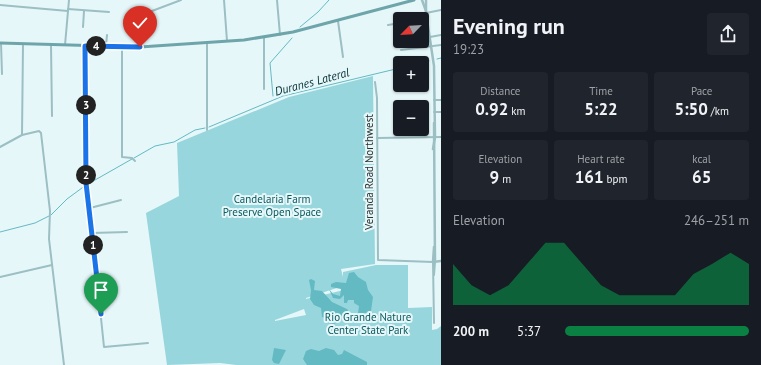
<!DOCTYPE html>
<meta charset="utf-8">
<style>
:root{--surface:#171b24;--page:#20242c;--text:#f1f3f6;--muted:#9ea1a6;--accent:#0b8043}
body{margin:0;font-family:"PT Sans",sans-serif;background:var(--page);color:var(--text);height:100vh;display:flex;flex-direction:column;font-size:15px;white-space:nowrap}
*{box-sizing:border-box;margin:0}
p{font-size:13px;color:var(--muted)}
.icon{flex:none;width:22px;height:22px;fill:none;stroke:currentColor;stroke-width:2;stroke-linecap:round;stroke-linejoin:round}
.map{position:relative;flex:1;overflow:hidden}
.panel{display:flex;flex-direction:column;background:var(--surface);width:320px}
.panel>*{flex:none}
.needle{width:26px;rotate:245deg}
.buttons{position:absolute;left:393px;top:12px;display:grid;gap:8px}
.buttons a{display:grid;place-items:center;width:36px;height:36px;border-radius:4px;background:var(--surface);box-shadow:0 1px 3px #0004;font-size:20px}
.pin{position:absolute;display:grid;place-items:center;width:34px;height:34px;color:#fff;margin:-41px -17px;border-radius:50% 50% 50% 0;rotate:-45deg;box-shadow:0 0 4px #0007}
.pin .icon{rotate:45deg}
.km{position:absolute;width:20px;height:20px;margin:-10px;border-radius:50%;background:#222;color:#fff;font-size:11px;line-height:20px;text-align:center}
.round{display:grid;place-items:center;flex:none;width:42px;height:42px;border-radius:4px;background:var(--page)}
.headline{display:flex;align-items:center;justify-content:space-between;height:68px;padding:0 12px}
h1{font-size:22px;font-weight:700;line-height:30px}
.figures{display:grid;grid-template-columns:repeat(3,1fr);gap:6px;height:68px;padding:4px 12px}
.figures div{display:grid;align-content:center;border-radius:4px;background:var(--page);text-align:center}
.figures b{font-size:17px;font-weight:700}
.figures small{font-size:11px;font-weight:400}
.figures p{font-size:11px}
.chart{height:112px;padding:8px 12px}
.chart p{display:flex;justify-content:space-between}
.chart svg{width:100%;height:72px;margin-top:4px;fill:var(--accent);opacity:.7}
ul{padding:0 12px;list-style:none;font-size:13px}
li{display:grid;grid-template-columns:64px 48px 1fr;align-items:center;height:30px}
li i{height:10px;border-radius:5px;background:var(--accent)}
main{display:flex;flex:1;min-height:0}
.map>svg:first-child{display:block}
.green{fill:#98d6dd;fill-rule:evenodd}
.water{fill:#63bac3}
.lines{fill:none;stroke-linecap:round;stroke-linejoin:round}
.stream{stroke:#63bac3;stroke-width:1}
.minor{stroke:#9cbfc3;stroke-width:2}
.tertiary{stroke:#9cbfc3;stroke-width:2.5}
.secondary{stroke:#6ea5aa;stroke-width:3}
.route-casing{stroke:#fff;stroke-width:8}
.route{stroke:#1a73e8;stroke-width:5}
.labels{text-anchor:middle;stroke-width:4;stroke-linejoin:round;paint-order:stroke}
.street-label{font-size:11px;fill:#2b3232;stroke:#e6f7f9}
.park-label{font-size:11px;fill:#0a585f;stroke:#e6f7f9}
.water-label{font-size:12px;font-style:italic;fill:#073337;stroke:#e6f7f9}
</style>
<main>
<div class="map">
<svg width="441" height="365" viewBox="0 0 441 365">
<rect width="100%" height="100%" fill="#e6f7f9"/>
<!-- green -->
<path class="green" d="M373,76L375,264L341,269L343,277V272L376,265H408V308L432,307V330L437,329L441,326V365H236L220,363L167,365L146,213L179,196L177,143L289,97ZM343,286L344,290L306,299V298ZM304,309L306,315L275,321V320Z"/>
<!-- water -->
<g class="water">
<polygon points="354,272 358,277 366,282 368,290 373,297 371,311 362,314 358,313 359,306 354,303 354,300 348,300 347,303 344,303 344,295 340,299 333,298 329,289 333,294 340,296 341,289 331,287 331,284 336,282 346,283 349,273"/>
<polygon points="311,279 315,281 314,290 322,291 332,302 347,309 349,312 348,316 334,324 328,323 326,318 322,317 321,308 314,305 310,299 311,290 309,280"/>
<polygon points="274,348 286,350 279,364 274,363 272,360"/>
<polygon points="326,348 334,350 338,355 342,354 344,350 367,362 367,365 307,365 303,359 306,351 311,349 319,351"/>
</g>
<g class="lines">
<!-- stream -->
<g class="stream">
<polyline points="300,27 318,12 329,0"/>
<polyline points="437,59 441,58"/>
<polyline points="421,63 429,61"/>
<polyline points="273,96 270,63 292,38"/>
<polyline points="209,127 283,96 400,68"/>
<polyline points="134,158 155,146 174,142 195,130 205,128"/>
<polyline points="88,184 132,159"/>
<polyline points="51,215 67,199 86,185"/>
<polyline points="0,232 35,223 49,216"/>
</g>
<!-- minor -->
<g class="minor">
<polyline points="224,0 227,41"/>
<polyline points="277,0 280,35"/>
<polyline points="0,5 68,11"/>
<polyline points="68,9 109,12"/>
<polyline points="426,13 441,10"/>
<polyline points="422,20 427,20"/>
<polyline points="338,21 343,57"/>
<polyline points="388,25 400,23"/>
<polyline points="83,27 84,11"/>
<polyline points="430,37 441,35"/>
<polyline points="264,38 264,89"/>
<polyline points="1,43 2,74"/>
<polyline points="207,43 207,130"/>
<polyline points="23,44 22,135 39,131 41,133 50,211 49,239 64,365"/>
<polyline points="51,45 52,116"/>
<polyline points="65,45 69,0"/>
<polyline points="106,45 107,35"/>
<polyline points="85,46 87,183 104,347 148,343"/>
<polyline points="122,47 122,157 132,158 135,161"/>
<polyline points="140,47 144,14 181,0"/>
<polyline points="401,50 441,45"/>
<polyline points="375,82 377,98 378,260 433,262 434,323"/>
<polyline points="434,100 441,100"/>
<polyline points="434,112 441,112"/>
<polyline points="377,138 441,137"/>
<polyline points="0,147 22,135"/>
<polyline points="90,208 121,200"/>
<polyline points="92,233 127,232"/>
<polyline points="434,275 435,262"/>
<polyline points="0,277 52,265"/>
</g>
<!-- tertiary -->
<g class="tertiary">
<polyline points="422,0 426,11"/>
<polyline points="426,0 426,13 434,66 435,137 433,149"/>
<polyline points="434,123 435,262"/>
<polyline points="434,247 433,262 441,261"/>
</g>
<!-- secondary -->
<polyline class="secondary" points="0,43 140,47 244,40 293,32 414,0"/>
</g>
<g class="lines">
<!-- route casing -->
<g class="route-casing">
<polyline id="route" points="101,314 86,183 85,46 140,47"/>
</g>
<!-- route -->
<use href="#route" class="route"/>
</g>
<g class="labels">
<!-- street labels -->
<g class="street-label">
<text transform="translate(369 172) rotate(-90)" y="4">Veranda Road Northwest</text>
</g>
<!-- park labels -->
<g class="park-label">
<text x="272" y="203">Candelaria Farm<tspan x="272" dy="13">Preserve Open Space</tspan></text>
<text x="368" y="321">Rio Grande Nature<tspan x="368" dy="13">Center State Park</tspan></text>
</g>
<!-- water labels -->
<g class="water-label">
<text transform="translate(312 82) rotate(-15)" y="4">Duranes Lateral</text>
</g>
</g>
</svg>
<div class="buttons">
<a><svg class="needle" viewBox="-14 -14 28 28"><path d="M0-13l5 13h-10z" fill="#e53935"/><path d="M0 13l5-13h-10z" fill="#9ea1a6"/></svg></a>
<a>+</a>
<a>−</a>
</div>
<div class="pin" style="left:101px;top:314px;background:#1e9e55"><svg class="icon" aria-label="arrive" viewBox="0 0 24 24"><path d="M6 21V4h12l-3 4 3 4H6"/></svg></div>
<div class="pin" style="left:140px;top:47px;background:#d93025"><svg class="icon" aria-label="check" viewBox="0 0 24 24"><path d="M5 12l5 5 9-10"/></svg></div>
<b class="km" style="left:93px;top:245px">1</b>
<b class="km" style="left:86px;top:175px">2</b>
<b class="km" style="left:86px;top:105px">3</b>
<b class="km" style="left:96px;top:46px">4</b>
</div>
<section class="panel">
<div class="headline"><div><h1>Evening run</h1><p>19:23</p></div><a class="round"><svg class="icon" aria-label="share" viewBox="0 0 24 24"><path d="M12 15V3M7 8l5-5 5 5M5 13v7h14v-7"/></svg></a></div>
<div class="figures">
<div><p>Distance</p><b>0.92<small> km</small></b></div>
<div><p>Time</p><b>5:22</b></div>
<div><p>Pace</p><b>5:50<small> /km</small></b></div>
</div>
<div class="figures">
<div><p>Elevation</p><b>9<small> m</small></b></div>
<div><p>Heart rate</p><b>161<small> bpm</small></b></div>
<div><p>kcal</p><b>65</b></div>
</div>
<div class="chart"><p><span>Elevation</span>246–251 m</p>
<svg viewBox="0 0 160 44" preserveAspectRatio="none"><path d="M0 44V19L10 32L20 38L30 32L40 19L50 6L60 6L70 19L80 32L90 38L100 38L110 38L120 38L130 25L140 19L150 12L160 19V44z"/></svg>
</div>
<ul>
<li><b>200 m</b>5:37<i style="width:100%"></i></li>
</ul>
</section>
</main>
